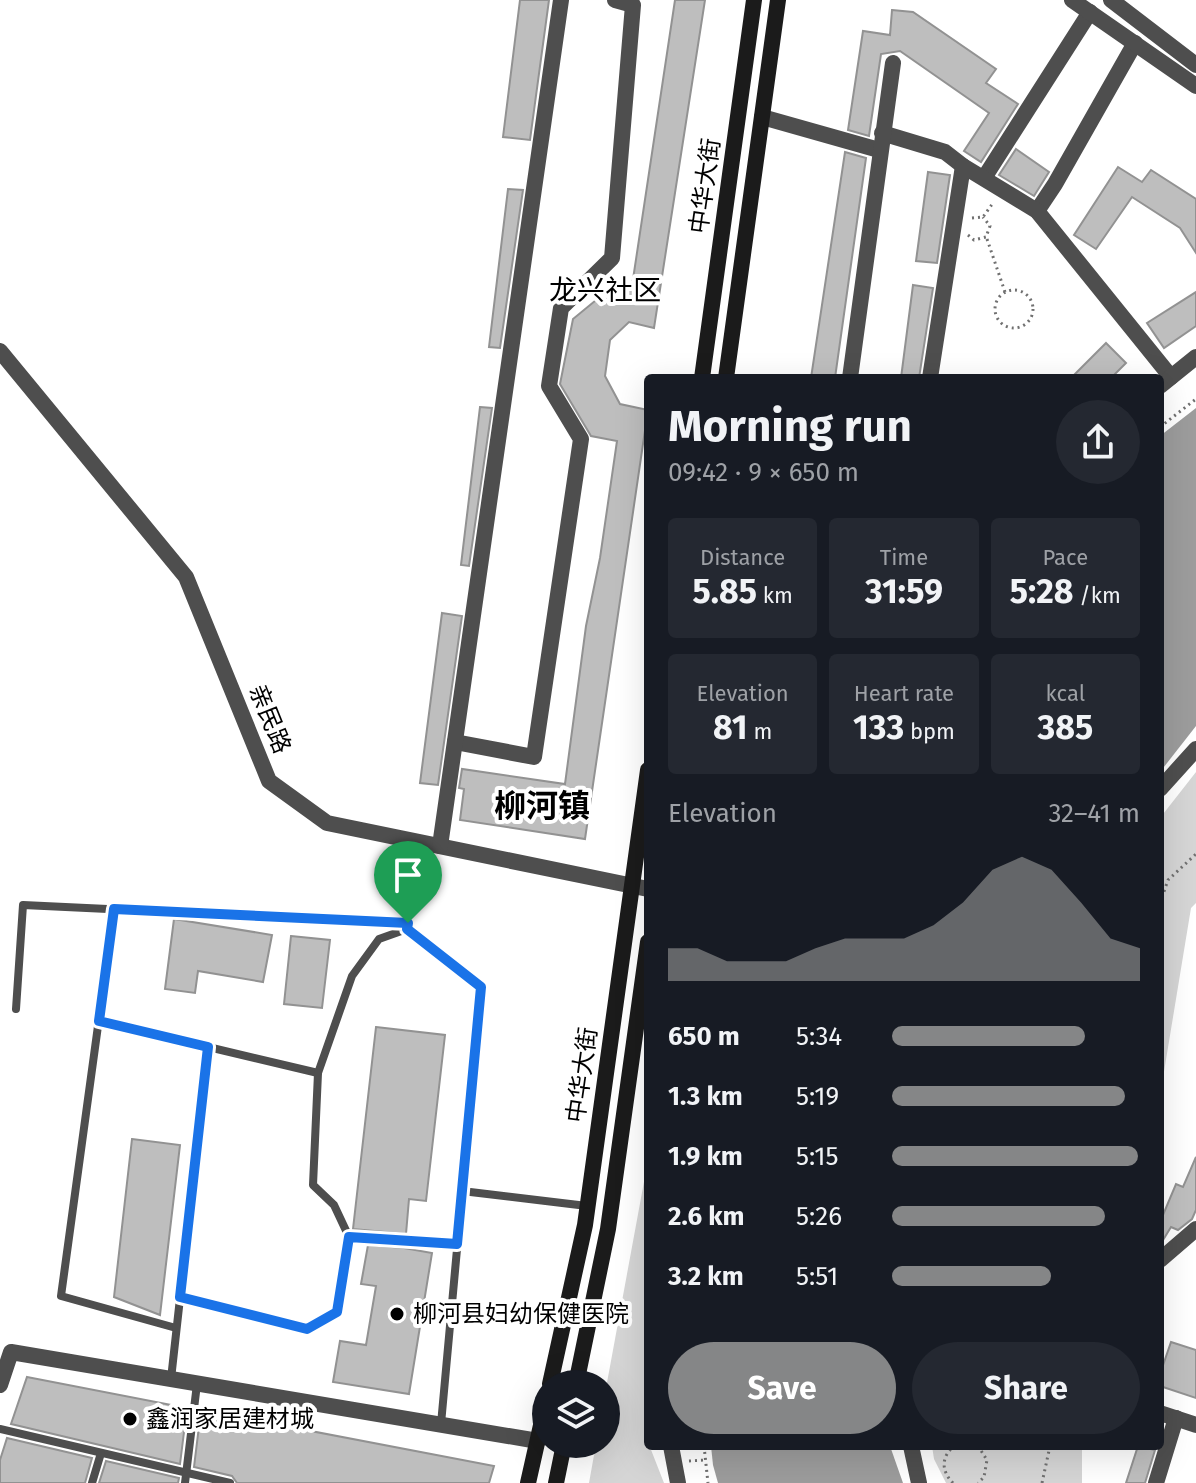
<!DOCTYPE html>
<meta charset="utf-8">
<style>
:root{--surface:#171b24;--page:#242831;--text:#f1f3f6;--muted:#9ea1a6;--accent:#858687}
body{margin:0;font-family:"Fira Sans","Noto Sans SC",sans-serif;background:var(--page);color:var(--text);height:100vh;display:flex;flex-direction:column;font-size:30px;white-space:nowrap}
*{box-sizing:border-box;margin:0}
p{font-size:26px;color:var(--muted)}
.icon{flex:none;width:44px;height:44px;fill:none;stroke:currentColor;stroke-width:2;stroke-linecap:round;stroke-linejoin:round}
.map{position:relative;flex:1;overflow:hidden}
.details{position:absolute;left:644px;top:374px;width:520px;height:1076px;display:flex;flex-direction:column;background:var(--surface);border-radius:8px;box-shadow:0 8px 32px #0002}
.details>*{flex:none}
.tools{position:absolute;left:532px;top:1370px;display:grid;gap:16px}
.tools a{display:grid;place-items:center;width:88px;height:88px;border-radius:50%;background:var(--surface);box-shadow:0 8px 32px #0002;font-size:40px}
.pin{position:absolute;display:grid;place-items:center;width:68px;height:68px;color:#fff;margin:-82px -34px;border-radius:50% 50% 50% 0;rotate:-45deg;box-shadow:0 0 8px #0007}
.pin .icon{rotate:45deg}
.round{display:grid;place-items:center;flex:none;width:84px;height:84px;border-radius:42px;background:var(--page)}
.head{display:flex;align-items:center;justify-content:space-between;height:136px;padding:0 24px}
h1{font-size:44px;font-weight:700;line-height:60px}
.stats{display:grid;grid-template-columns:repeat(3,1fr);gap:12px;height:136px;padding:8px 24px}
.stats div{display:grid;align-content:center;border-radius:8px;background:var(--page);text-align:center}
.stats b{font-size:34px;font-weight:700}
.stats small{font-size:22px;font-weight:400}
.stats p{font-size:22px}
.chart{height:224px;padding:16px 24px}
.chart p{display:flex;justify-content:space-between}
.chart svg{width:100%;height:144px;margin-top:8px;fill:var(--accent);opacity:.7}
.primary-button{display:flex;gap:16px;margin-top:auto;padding:16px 24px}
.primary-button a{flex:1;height:92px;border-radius:48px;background:var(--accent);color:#fff;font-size:32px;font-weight:700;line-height:92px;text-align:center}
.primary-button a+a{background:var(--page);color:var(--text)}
ul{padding:0 24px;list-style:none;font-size:26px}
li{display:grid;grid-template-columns:128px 96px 1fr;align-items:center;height:60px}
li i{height:20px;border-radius:10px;background:var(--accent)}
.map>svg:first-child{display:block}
.green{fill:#d5d5d5}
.water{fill:#9c9c9c}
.building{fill:#bebebe;stroke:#929292;stroke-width:2}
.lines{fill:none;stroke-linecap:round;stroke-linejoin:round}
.path{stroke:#707070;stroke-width:3;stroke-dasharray:2 4;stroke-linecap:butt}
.service{stroke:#4e4e4e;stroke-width:8}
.minor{stroke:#4e4e4e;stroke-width:16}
.tertiary{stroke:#4e4e4e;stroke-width:16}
.secondary{stroke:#1b1b1b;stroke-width:16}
.route-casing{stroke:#fff;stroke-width:16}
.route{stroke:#1a73e8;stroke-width:10}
.poi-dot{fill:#000;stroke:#fff;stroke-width:3}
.labels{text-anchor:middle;stroke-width:8;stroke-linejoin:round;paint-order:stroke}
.street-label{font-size:24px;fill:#000;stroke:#fff}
.poi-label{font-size:24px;fill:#000;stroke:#fff;text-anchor:start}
.quarter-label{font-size:28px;fill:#000;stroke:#fff}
.district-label{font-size:32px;font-weight:bold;fill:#000;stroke:#fff}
</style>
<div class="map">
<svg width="1196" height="1483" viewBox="0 0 1196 1483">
<rect width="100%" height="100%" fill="#fff"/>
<!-- green -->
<g class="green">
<polygon points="1196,772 1196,903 1191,908 1160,1096 1160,818"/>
<polygon points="648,1160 646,1437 664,1483 589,1483 596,1444 606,1444 606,1388"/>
<polygon points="932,1446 1082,1446 1082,1483 946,1483 934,1459"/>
</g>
<!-- water -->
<g class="water">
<polygon points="1196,408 1196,726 1160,772 1160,436"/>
<polygon points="711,1446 890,1446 903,1483 718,1483 713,1465"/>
</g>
<!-- building -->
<g class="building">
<polygon points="520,0 549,0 530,140 503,137"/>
<polygon points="675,0 705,0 654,328 629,322 610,340 605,376 620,404 648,410 585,839 460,820 464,789 459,788 462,769 565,784 586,626 600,558 617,441 591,436 560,384 573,319 618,282 632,286"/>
<polygon points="892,10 913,12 996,69 986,83 1018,104 981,162 964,151 989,113 900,51 881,54 869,136 848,130 863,31 890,35"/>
<polygon points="1016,149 1049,172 1034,196 999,175"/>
<polygon points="845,152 866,158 835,378 811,378"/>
<polygon points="1118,167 1142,182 1151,170 1196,199 1196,253 1180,228 1132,197 1096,249 1074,235"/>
<polygon points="928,172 950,175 937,263 916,261"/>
<polygon points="508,189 523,190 500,348 489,347"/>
<polygon points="913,285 933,288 919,378 901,378"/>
<polygon points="1196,292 1196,326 1164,348 1147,323"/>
<polygon points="1106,343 1126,363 1111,378 1071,378"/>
<polygon points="480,407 492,408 469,566 461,565"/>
<polygon points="442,613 462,616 438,785 420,783"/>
<polygon points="174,919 272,935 263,982 198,971 195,993 165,989"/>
<polygon points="291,936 330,940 322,1008 284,1004"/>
<polygon points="376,1027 445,1035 426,1201 409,1199 406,1234 353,1229"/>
<polygon points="132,1139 180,1145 160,1315 114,1297"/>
<polygon points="1196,1157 1196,1210 1192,1219 1178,1230 1171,1227 1160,1245 1160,1222 1176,1184 1183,1187"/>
<polygon points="368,1245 404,1248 432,1253 409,1394 333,1382 340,1341 366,1345 376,1286 361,1284"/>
<polygon points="1171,1342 1196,1350 1196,1398 1160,1386 1160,1374"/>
<polygon points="27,1377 187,1408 180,1464 11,1424"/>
<polygon points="201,1410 494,1466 489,1483 237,1483 232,1476 194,1467"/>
<polygon points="7,1438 92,1458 85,1483 0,1483 0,1460"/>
<polygon points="1138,1446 1155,1450 1145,1483 1126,1483"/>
<polygon points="106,1461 179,1478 178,1483 99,1483"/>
</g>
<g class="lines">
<!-- path -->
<g class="path">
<polyline points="972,218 983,217 993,203"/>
<polyline points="968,235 974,240 986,237 990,226 983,217"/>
<polyline points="987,239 1005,292"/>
<circle cx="1014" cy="309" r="19"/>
<polyline points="1160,427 1196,399"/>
<polyline points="1160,903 1168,880 1196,854"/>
<polyline points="704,1446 708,1483"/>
<polyline points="978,1446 987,1460 984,1477 978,1483"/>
<polyline points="689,1461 705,1460"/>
<path d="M953,1483C941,1471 941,1457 954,1446"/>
<polyline points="1042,1483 1050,1446"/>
</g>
<!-- service -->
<g class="service">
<polyline points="114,909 61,1296 176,1328"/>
<polyline points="408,925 413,840"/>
<polyline points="16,1009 23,905 408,923"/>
<polyline points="99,1021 318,1073 352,976 379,939 407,929 481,987 441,1424"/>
<polyline points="462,1191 587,1206"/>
<polyline points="349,1237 457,1244"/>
<polyline points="180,1297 307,1329 337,1312 349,1237 334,1205 313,1185 318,1073"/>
<polyline points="171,1379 208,1047"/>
<polyline points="0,1429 230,1483"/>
<polyline points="92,1483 101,1453"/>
<polyline points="185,1483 197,1384"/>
</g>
<!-- minor -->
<g class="minor">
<polyline points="762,117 879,150"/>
<polyline points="882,133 945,152 963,166"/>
<polyline points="984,178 1090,12"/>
<polyline points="1037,211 1055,184 1135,43"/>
<polyline points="0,351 186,577 269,781 327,823 648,889"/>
<polyline points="850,378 893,63"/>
<polyline points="930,378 963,166 1037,211 1171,377"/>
<polyline points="1160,386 1196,357"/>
<polyline points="455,742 534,757 581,439 549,386 561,308 612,258 633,5 615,0"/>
<polyline points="1160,789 1196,749"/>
<polyline points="440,846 561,0"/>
<polyline points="1160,1260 1196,1229"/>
<polyline points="0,1385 11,1352 538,1441"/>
<polyline points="1160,1413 1196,1425"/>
<polyline points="671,1446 678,1483"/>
<polyline points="911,1446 919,1483"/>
<polyline points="1156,1483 1176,1418"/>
</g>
<!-- tertiary -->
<g class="tertiary">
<polyline points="1072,0 1196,86"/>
<polyline points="1111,0 1196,65"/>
</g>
<!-- secondary -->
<g class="secondary">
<polyline points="702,378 754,0"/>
<polyline points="726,378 778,0"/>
<polyline points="550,1384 585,1225 648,770"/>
<polyline points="576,1384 608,1229 648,942"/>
<polyline points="528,1483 546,1403"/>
<polyline points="556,1483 564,1444"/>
</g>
</g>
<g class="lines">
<!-- route casing -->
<g class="route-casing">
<polygon id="route" points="114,909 408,923 407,929 481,987 457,1244 349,1237 337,1312 307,1329 180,1297 208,1047 99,1021"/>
</g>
<!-- route -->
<use href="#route" class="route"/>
</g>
<!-- markers -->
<g class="poi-dot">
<circle cx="397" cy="1314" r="8"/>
<circle cx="130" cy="1419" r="8"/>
</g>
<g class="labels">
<!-- street labels -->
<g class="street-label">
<text transform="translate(705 186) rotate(-82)" y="8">中华大街</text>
<text transform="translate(270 719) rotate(68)" y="8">亲民路</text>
<text transform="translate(582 1075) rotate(-82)" y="8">中华大街</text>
</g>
<!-- poi labels -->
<g class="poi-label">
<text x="413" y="1322">柳河县妇幼保健医院</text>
<text x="146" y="1427">鑫润家居建材城</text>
</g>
<!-- quarter labels -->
<g class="quarter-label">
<text x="605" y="300">龙兴社区</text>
</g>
<!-- district labels -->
<g class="district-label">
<text x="542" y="817">柳河镇</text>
</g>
</g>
</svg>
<div class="tools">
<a><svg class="icon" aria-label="layers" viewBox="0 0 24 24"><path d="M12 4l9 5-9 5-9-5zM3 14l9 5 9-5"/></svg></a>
</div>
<div class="pin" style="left:408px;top:923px;background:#1e9e55"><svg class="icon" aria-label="arrive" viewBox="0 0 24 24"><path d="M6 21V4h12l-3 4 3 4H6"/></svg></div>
<section class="details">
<div class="head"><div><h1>Morning run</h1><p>09:42 · 9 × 650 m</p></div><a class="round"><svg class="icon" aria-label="share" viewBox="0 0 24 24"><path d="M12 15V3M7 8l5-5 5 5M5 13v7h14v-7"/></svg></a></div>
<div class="stats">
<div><p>Distance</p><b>5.85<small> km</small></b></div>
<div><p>Time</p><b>31:59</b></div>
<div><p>Pace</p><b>5:28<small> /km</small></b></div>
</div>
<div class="stats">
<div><p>Elevation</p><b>81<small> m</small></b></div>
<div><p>Heart rate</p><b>133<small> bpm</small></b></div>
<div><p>kcal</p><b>385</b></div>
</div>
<div class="chart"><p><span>Elevation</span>32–41 m</p>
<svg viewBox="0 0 160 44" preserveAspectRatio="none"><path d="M0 44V34L10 34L20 38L30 38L40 38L50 34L60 31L70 31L80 31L90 27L100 20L110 10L120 6L130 10L140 20L150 31L160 34V44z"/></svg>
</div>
<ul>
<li><b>650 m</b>5:34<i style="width:78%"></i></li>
<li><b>1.3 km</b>5:19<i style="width:94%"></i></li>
<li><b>1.9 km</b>5:15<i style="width:99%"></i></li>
<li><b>2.6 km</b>5:26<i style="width:86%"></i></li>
<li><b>3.2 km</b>5:51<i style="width:64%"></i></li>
</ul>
<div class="primary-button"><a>Save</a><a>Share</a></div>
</section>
</div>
